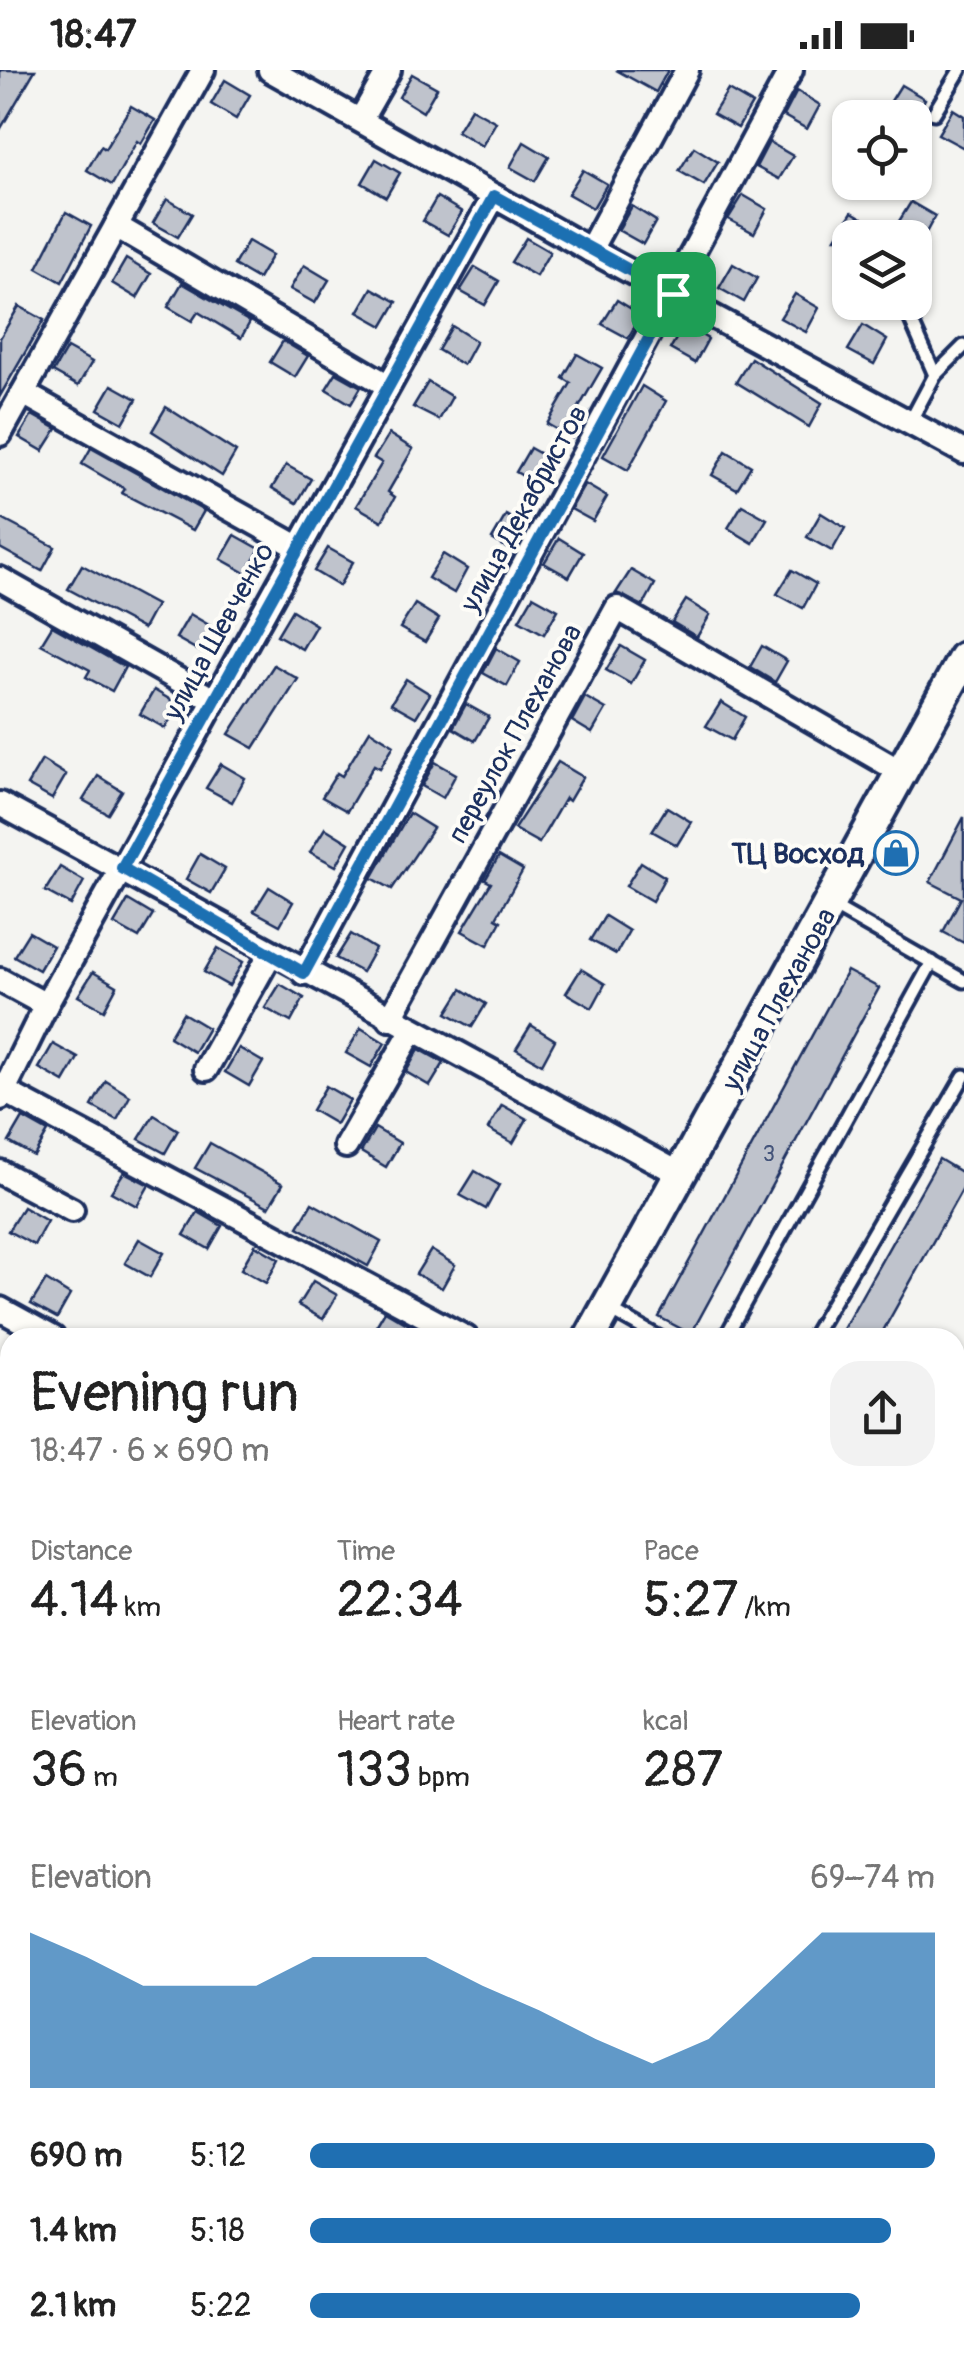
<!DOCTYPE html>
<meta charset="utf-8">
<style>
:root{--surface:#fff;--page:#f2f2f2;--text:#222;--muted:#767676;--accent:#1f6fb2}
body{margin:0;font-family:Pangolin,sans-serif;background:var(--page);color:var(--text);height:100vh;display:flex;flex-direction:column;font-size:38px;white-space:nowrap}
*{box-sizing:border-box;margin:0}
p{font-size:32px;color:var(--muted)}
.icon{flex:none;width:55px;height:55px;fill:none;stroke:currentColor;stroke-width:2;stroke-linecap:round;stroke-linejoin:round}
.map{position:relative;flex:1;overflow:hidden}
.drawer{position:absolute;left:0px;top:1258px;width:965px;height:1038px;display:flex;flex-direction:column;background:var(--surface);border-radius:30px 30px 0 0;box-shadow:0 2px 8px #0004}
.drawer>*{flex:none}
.controls{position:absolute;left:832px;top:30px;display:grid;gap:20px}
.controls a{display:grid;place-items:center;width:100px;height:100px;border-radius:20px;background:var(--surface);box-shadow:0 2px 8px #0004;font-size:50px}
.pin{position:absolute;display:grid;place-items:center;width:85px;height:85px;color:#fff;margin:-42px;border-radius:20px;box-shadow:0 5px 15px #0006}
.round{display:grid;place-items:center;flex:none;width:105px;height:105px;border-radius:30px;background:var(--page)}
.head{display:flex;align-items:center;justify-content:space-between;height:170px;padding:0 30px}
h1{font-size:55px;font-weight:600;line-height:75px}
.stats{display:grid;grid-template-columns:repeat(3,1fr);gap:15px;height:170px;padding:10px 30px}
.stats div{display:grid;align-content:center}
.stats b{font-size:50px;font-weight:600}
.stats small{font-size:28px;font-weight:400}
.stats p{font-size:28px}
.chart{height:280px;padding:20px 30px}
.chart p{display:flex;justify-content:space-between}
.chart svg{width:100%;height:180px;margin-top:10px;fill:var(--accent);opacity:.7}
ul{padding:0 30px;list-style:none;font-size:32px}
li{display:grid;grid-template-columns:160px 120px 1fr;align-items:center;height:75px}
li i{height:25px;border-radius:12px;background:var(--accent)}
.status{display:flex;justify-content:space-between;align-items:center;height:70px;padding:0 50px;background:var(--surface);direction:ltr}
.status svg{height:28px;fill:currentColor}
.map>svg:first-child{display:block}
.green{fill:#d4d6db;stroke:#78829c;stroke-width:2.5}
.building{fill:#bfc3cc;stroke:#1b2f5e;stroke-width:2.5}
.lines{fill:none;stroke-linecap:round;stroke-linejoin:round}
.service-casing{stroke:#1b2f5e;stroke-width:19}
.minor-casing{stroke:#1b2f5e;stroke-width:30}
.secondary-casing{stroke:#1b2f5e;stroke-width:38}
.service{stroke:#fdfcf7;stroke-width:11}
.minor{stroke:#fdfcf7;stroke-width:22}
.secondary{stroke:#fdfcf7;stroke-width:30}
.route-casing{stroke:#fff;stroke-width:20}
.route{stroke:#1f6fb2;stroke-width:12}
.labels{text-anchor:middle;stroke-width:8;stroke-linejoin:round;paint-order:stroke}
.number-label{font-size:22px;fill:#44547a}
.street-label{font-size:28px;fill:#1b2f5e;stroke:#fdfcf7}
.poi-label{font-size:28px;font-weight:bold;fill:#1b2f5e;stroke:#fdfcf7;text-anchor:end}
</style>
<div class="status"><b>18:47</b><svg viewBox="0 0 49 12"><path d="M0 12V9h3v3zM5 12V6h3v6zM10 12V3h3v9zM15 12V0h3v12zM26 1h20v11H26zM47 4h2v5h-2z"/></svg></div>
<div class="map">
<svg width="964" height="2294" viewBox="0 0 964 2294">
<rect width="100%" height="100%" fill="#f4f4f1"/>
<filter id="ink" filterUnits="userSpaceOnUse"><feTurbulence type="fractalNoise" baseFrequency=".01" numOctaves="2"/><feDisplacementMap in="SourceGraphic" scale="20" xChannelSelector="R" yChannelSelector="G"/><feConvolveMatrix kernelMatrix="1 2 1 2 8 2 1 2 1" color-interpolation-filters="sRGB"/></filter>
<g filter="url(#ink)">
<!-- green -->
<g class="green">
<polygon points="955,1733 964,1737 964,1969 955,1964"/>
<polygon points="10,2234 10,2285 199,2285 194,2294 0,2294 0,2248"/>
<polygon points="429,2285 919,2285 914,2294 425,2294"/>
</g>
<!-- building -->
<g class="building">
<polygon points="0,0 35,0 0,60"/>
<polygon points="616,0 668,0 656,22"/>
<polygon points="412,4 437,18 423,42 399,27"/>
<polygon points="225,10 250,25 236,49 211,34"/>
<polygon points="901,15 925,29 915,48 902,48 886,39"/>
<polygon points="728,20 752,34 738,58 713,44"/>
<polygon points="797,21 820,35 807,59 784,46"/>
<polygon points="131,36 155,50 141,74 137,71 112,115 87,100 101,76 105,79"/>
<polygon points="471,38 496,52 482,76 457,61"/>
<polygon points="953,39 964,46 964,78 938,64"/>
<polygon points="524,72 549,87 535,111 510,97"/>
<polygon points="769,72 793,86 779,109 756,97"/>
<polygon points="694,77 718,92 704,115 679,101"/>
<polygon points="376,89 400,103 386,127 362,113"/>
<polygon points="583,100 607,114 593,138 568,124"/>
<polygon points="743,125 767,139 754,163 728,149"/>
<polygon points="437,127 462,142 448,165 423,151"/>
<polygon points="167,129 192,144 178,167 153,153"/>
<polygon points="911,132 935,146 922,170 896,156"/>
<polygon points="632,136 656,151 643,174 618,160"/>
<polygon points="66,142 91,156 62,212 37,198"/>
<polygon points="852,142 876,156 869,168 836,168"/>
<polygon points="526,168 550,182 536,206 511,192"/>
<polygon points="248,171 272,185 258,209 234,195"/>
<polygon points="126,189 151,204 137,228 112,213"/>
<polygon points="733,194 757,208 744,232 719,218"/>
<polygon points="304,195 329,210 315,233 290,219"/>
<polygon points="475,197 499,211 485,235 460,221"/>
<polygon points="182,213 250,252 241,268 198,242 192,251 168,237"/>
<polygon points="372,218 397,232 383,256 358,242"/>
<polygon points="795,224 819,238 806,262 780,248"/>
<polygon points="617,230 641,245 628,268 602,254"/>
<polygon points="19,236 44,250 0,326 0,268"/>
<polygon points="684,255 708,269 695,293 670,279"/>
<polygon points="863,255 887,270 874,294 848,280"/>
<polygon points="452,256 476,271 463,295 438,280"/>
<polygon points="283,271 308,286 295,307 270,292"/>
<polygon points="67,278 92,292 78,316 53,302"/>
<polygon points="577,284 602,298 578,339 586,344 572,368 547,354 571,313 563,308"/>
<polygon points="751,288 822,333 809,357 736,312"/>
<polygon points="336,303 361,317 351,334 326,319"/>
<polygon points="428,312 452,327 439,350 413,337"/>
<polygon points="112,315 137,329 123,353 98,339"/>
<polygon points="642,316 666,331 628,400 603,386"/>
<polygon points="166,337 236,382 222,406 152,361"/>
<polygon points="32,345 57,359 43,381 19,367"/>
<polygon points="389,364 413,379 388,422 395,427 382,451 356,436 382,393 374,388"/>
<polygon points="91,378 204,441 193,460 122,423 125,419 82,394"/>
<polygon points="530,378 555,392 541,416 516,402"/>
<polygon points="726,381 751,396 737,419 712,405"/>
<polygon points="286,395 311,409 297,433 272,418"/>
<polygon points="585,414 607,427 593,451 571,439"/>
<polygon points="742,435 767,449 753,473 728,458"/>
<polygon points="821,443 845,458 832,481 807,467"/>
<polygon points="506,445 527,458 514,482 492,469"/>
<polygon points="0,448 55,477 42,501 0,478"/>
<polygon points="235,465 260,479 246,503 221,489"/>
<polygon points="559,468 583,483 569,507 544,493"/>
<polygon points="328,478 353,492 339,516 314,501"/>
<polygon points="443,484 467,499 454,523 428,508"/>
<polygon points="82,495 156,535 143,559 68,519"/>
<polygon points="631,500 655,514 643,536 616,523"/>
<polygon points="792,500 816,514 803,538 777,524"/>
<polygon points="533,526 558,540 544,564 519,550"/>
<polygon points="686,530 710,545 697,567 672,552"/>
<polygon points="415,534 439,549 425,572 400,558"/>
<polygon points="292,540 316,555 302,579 277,565"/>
<polygon points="190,544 214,558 201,582 176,568"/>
<polygon points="52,556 125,597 112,621 86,607 90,600 41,574"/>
<polygon points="621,576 645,590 631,614 606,600"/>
<polygon points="762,576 787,591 775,612 750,597"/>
<polygon points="496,578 520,592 507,616 483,603"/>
<polygon points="274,595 298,609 254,678 229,664"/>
<polygon points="406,609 430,624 416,647 391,633"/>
<polygon points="154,620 179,635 165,658 140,644"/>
<polygon points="585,627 606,639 592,663 572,651"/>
<polygon points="721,632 745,647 732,670 706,656"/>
<polygon points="466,634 489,647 475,671 453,658"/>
<polygon points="370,660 394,675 380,698 374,695 347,741 322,727 337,703 342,706"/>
<polygon points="42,690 66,705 52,729 27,715"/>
<polygon points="435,692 456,704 443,728 422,716"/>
<polygon points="558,692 583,707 569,731 565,728 539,773 514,759"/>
<polygon points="221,694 245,708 232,732 206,718"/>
<polygon points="98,706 122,721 108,744 83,730"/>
<polygon points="667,737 691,752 677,775 652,761"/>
<polygon points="409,743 433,758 392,819 372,808"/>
<polygon points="964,747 964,873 943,862 961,828 930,812"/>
<polygon points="325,758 349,773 336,796 310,782"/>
<polygon points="200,784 225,799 211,823 186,809"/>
<polygon points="499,786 523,800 496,848 501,851 488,875 462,861 491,813 485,810"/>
<polygon points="641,792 665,807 652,831 626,816"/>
<polygon points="60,797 84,811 71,835 45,821"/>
<polygon points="269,817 293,832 280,855 254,841"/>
<polygon points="128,830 153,845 139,868 114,854"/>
<polygon points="605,846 629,861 616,884 590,870"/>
<polygon points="29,862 53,876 39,900 14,886"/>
<polygon points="351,864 375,879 362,902 336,888"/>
<polygon points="218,878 243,892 229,916 204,902"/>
<polygon points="581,899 605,914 592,938 566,923"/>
<polygon points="847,901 879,918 691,1264 659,1247"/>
<polygon points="93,902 117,916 104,940 78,926"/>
<polygon points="280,914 304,928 291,952 265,938"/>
<polygon points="462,919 486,934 472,957 447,943"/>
<polygon points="183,943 208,958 194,982 169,967"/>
<polygon points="531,955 555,970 542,994 516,979"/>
<polygon points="361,958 385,973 371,997 346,983"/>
<polygon points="53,974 78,988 64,1012 39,998"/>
<polygon points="239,978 263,992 249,1016 225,1002"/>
<polygon points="419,979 444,993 430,1016 406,1002"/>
<polygon points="106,1011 130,1026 117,1050 92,1036"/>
<polygon points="326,1016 350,1030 336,1054 312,1040"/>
<polygon points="502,1035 527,1049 513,1073 488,1059"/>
<polygon points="154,1045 178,1060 165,1083 139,1069"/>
<polygon points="23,1048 48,1062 34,1086 9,1072"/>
<polygon points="375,1058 400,1073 386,1097 361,1082"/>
<polygon points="210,1073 283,1114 269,1137 195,1098"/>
<polygon points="939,1089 964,1104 964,1116 879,1268 838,1268"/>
<polygon points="475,1101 499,1115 486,1139 460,1125"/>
<polygon points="124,1102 149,1115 137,1136 111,1122"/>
<polygon points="312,1133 381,1172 368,1196 298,1157"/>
<polygon points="23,1137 47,1151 34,1175 8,1161"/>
<polygon points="198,1142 222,1156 209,1179 184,1165"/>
<polygon points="139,1169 164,1183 150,1207 125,1193"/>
<polygon points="255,1175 279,1189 266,1213 241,1199"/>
<polygon points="431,1180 455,1195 442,1218 416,1204"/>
<polygon points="46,1210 70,1225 57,1248 31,1234"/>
<polygon points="313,1211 337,1225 323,1249 298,1235"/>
<polygon points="385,1241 409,1255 402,1268 369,1268"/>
</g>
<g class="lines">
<!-- service casing -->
<g class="service-casing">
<g id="service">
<polyline points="934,43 960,0"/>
<polyline points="903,232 935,305"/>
<polyline points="910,352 935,305 964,276"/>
<polyline points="831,835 964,911"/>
<polyline points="607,1238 660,1268"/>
<polyline points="725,1268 932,892"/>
<polyline points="812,1268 964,1006"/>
<polyline points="955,1423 964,1428"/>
<polyline points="955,1644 958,1646"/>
<polyline points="0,2073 10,2083"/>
</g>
</g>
<!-- minor casing -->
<g class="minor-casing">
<g id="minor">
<polyline points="270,0 590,180 964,382"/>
<polyline points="361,49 389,0"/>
<polyline points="116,156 387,315"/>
<polyline points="590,180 687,0"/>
<polyline points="23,323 298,477"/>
<polyline points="0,364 203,0"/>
<polyline points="0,509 214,630"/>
<polyline points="0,734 680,1104"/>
<polyline points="304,903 791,0"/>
<polyline points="0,910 46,935"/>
<polyline points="390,949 617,538 903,703"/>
<polyline points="206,999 271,883"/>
<polyline points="4,1021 466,1268"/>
<polyline points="0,1028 46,935 494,126"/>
<polyline points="346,1076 412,961"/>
<polyline points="0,1102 72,1140"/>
<polyline points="0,1239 53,1268"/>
<polyline points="0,1421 10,1426"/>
<polyline points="0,1706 10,1711"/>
</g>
</g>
<!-- secondary casing -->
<g class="secondary-casing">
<g id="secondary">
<polyline points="590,1268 964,588"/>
<polyline points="0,2152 10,2142"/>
</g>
</g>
<!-- service -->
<use href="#service" class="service"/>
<!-- minor -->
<use href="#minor" class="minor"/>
<!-- secondary -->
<use href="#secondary" class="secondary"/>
</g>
</g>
<g class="lines" filter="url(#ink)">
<!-- route casing -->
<g class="route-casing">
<polygon id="route" points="494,126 673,224 304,903 122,798"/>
</g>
<!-- route -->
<use href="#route" class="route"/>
</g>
<!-- icons -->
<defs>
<g id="shop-ring" transform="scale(2.25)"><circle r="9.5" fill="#fdfcf7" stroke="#1f6fb2" stroke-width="1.5"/><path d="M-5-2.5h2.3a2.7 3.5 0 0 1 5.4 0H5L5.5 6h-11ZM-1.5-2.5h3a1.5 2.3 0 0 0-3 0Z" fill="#1f6fb2"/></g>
</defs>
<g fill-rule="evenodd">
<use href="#shop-ring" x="896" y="783"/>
</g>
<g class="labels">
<!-- number labels -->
<g class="number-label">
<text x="769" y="1091">3</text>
</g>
<!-- street labels -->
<g class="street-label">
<text transform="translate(523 438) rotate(-61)" y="10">улица Декабристов</text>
<text transform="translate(218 561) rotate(-61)" y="10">улица Шевченко</text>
<text transform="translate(514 663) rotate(-61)" y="10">переулок Плеханова</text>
<text transform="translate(778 929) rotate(-61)" y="10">улица Плеханова</text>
</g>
<!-- poi labels -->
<g class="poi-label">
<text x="864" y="793">ТЦ Восход</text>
</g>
</g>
</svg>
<div class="controls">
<a><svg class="icon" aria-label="locate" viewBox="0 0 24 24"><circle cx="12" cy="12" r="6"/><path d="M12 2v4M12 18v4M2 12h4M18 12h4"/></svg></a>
<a><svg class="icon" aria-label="layers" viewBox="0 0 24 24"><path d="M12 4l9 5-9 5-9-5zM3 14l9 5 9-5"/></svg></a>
</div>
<div class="pin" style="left:673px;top:224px;background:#1e9e55"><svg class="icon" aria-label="arrive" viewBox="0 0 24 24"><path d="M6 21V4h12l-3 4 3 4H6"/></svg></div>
<section class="drawer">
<div class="head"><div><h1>Evening run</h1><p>18:47 · 6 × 690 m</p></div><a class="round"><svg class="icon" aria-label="share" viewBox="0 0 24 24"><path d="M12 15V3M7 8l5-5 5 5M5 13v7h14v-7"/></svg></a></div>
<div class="stats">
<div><p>Distance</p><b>4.14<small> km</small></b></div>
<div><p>Time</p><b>22:34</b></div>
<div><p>Pace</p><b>5:27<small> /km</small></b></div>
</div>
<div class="stats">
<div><p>Elevation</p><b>36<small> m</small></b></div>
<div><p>Heart rate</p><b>133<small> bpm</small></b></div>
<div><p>kcal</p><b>287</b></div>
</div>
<div class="chart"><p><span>Elevation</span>69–74 m</p>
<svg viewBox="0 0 160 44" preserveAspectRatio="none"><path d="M0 44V6L10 12L20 19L30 19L40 19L50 12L60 12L70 12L80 19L90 25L100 32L110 38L120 32L130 19L140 6L150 6L160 6V44z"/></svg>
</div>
<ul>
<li><b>690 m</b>5:12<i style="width:100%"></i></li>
<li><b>1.4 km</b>5:18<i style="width:93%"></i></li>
<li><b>2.1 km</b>5:22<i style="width:88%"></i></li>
</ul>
</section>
</div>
